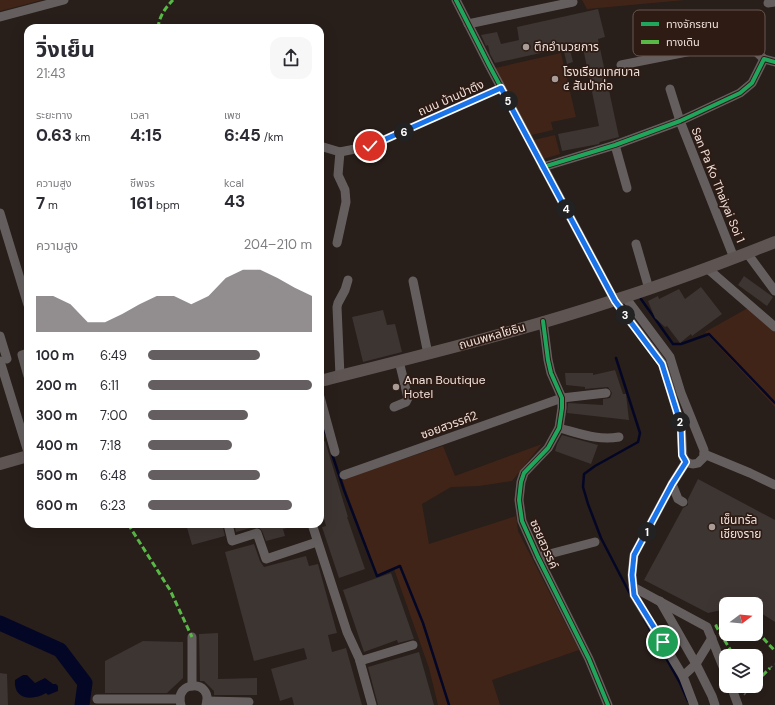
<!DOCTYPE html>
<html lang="th">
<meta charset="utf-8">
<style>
:root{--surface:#fff;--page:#f7f7f7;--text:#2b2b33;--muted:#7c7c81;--accent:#645e60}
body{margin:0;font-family:"DM Sans","Noto Sans Thai",sans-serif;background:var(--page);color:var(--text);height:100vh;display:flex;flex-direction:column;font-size:15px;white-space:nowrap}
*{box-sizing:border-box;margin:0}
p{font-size:13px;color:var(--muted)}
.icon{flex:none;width:22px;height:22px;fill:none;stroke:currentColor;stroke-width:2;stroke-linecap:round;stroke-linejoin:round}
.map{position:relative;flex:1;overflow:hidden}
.details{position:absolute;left:24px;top:24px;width:300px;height:504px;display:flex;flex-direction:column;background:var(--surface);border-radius:12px;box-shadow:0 4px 16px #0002}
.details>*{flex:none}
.needle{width:26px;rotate:74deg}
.buttons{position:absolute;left:719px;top:597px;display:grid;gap:8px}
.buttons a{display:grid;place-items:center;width:44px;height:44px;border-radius:8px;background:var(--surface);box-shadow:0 4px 16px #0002;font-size:20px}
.pin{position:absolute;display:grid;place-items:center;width:34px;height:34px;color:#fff;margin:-17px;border:2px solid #fff;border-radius:50%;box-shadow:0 1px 4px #0007}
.km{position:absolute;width:20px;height:20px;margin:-10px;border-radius:50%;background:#222;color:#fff;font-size:11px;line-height:20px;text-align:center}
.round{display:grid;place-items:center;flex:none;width:42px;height:42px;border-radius:12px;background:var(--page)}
.overview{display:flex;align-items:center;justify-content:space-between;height:68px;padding:0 12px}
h1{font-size:22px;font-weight:700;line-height:30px}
.figures{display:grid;grid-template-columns:repeat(3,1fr);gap:6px;height:68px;padding:4px 12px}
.figures div{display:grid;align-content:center}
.figures b{font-size:17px;font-weight:700}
.figures small{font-size:11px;font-weight:400}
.figures p{font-size:11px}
.chart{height:112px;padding:8px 12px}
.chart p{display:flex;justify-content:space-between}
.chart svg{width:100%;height:72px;margin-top:4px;fill:var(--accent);opacity:.7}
ul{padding:0 12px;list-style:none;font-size:13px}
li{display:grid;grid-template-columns:64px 48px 1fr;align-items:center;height:30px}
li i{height:10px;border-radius:5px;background:var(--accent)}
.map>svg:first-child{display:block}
.green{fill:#412418}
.water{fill:#040626}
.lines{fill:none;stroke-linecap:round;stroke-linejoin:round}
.stream{stroke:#040626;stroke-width:2.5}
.river{stroke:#040626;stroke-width:15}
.building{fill:#3d3532}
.path{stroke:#625d5b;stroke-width:1.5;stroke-dasharray:3 3;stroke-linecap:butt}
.minor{stroke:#645f5e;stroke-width:9}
.major{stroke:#5e5553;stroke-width:12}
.quiet{stroke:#58b947;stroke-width:3;stroke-dasharray:6 3;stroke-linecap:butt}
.cycleway-casing{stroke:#2e1b14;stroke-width:6}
.cycleway{stroke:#20a55d;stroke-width:4}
.route-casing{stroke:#fff;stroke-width:8}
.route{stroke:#1a73e8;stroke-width:5}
.poi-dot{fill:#a99c97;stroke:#2e1b14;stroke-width:1.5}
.labels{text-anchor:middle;stroke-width:3.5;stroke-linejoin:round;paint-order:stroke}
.poi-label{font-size:12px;fill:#eee0db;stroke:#2e1b14;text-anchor:start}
.street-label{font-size:12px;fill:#eee0db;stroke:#2e1b14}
.key{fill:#2e1b14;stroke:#685650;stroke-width:1}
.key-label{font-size:11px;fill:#eee0db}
</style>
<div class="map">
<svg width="775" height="705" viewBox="0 0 775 705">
<rect width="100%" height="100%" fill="#281e1a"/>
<!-- green -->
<g class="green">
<polygon points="0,0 42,0 0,11"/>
<polygon points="582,0 685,0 587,9"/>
<polygon points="561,53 576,117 551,122 553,130 527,136 491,69"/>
<polygon points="555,135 560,154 543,159 534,140"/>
<polygon points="748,308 775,332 775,407 705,332"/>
<polygon points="542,444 512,481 479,486 451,487 422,504 429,544 516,516 518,531 579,650 492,680 500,705 438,705 429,668 394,569 377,576 342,479 443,446 455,476"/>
</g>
<!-- water -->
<path class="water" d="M23,675H27L35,683L45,678L53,684H56L58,686V691L48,695L46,693C33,701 13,700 15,680Z"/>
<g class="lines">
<!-- stream -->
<g class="stream">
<polyline points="641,299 673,344 681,344 709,334 775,403"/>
<polyline points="616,358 640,433 638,442 595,466 584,474 583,487 588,504 601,538 630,594"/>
<polyline points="320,417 326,434"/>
<polyline points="332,454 344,490 377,576 400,566 423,623 449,705"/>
<polyline points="644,619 680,683 688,701"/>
</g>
<!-- river -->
<polyline class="river" points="0,623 60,650 85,683 82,705"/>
</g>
<!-- building -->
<g class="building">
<polygon points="598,9 605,37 598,39 619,137 600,142 599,144 562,151 558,134 599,126 582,43 569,46 573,62 567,64 563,48 495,63 490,54 488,45 486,46 481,35 497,32 501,44 519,40 517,27"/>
<polygon points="744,276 773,297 767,306 738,285"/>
<polygon points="701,287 722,314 692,336 691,334 680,343 667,326 665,327 655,318 648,301 658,296 659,299 679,289 685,299"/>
<polygon points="383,310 387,325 395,324 402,352 363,362 352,317"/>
<polygon points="615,370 623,394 626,394 629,420 567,413 568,403 603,405 603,399 610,398 612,393 608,387 585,389 585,387 566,385 565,373 593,373 593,375"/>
<polygon points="562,435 598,445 591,464 555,451 557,444"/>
<polygon points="325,441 348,517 347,517 365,569 339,578 322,527 326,526 322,511 320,511 320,442"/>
<polygon points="698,479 775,520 775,622 756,610 756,604 746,604 735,597 732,604 726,604 726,609 708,613 644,580 683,508 688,505 688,499"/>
<polygon points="186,524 222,524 225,536 192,545"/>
<polygon points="234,524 295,524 295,526 283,529 285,536 266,541 262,531 258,526 236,532"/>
<polygon points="254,544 260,561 264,567 306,556 309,566 318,564 337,633 328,635 332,652 346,648 362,705 294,705 292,697 280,701 271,669 307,659 304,648 254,661 225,552"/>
<polygon points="391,573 414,639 398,643 397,640 364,652 343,590"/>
<polygon points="218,633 218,679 257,678 257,695 214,695 214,691 204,681 200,681 199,634"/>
<polygon points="143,641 183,642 183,678 167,693 105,693 105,661"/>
<polygon points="419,652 434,705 378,705 368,667"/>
<polygon points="0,673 7,674 8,705 0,705"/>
</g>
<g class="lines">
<!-- path -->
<g class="path">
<polyline points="770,668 775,664"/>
<polyline points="744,695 748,690"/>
</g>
<!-- minor -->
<g class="minor">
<path d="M456,0L489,65L615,301L662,363L681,425L683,457C687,464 692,465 698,463L704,457V450L681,393L670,357L625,297"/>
<polyline points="768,3 775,2"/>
<polyline points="0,17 64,0"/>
<polyline points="468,24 573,2"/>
<polyline points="621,65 722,45 737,46 753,49 764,59"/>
<polyline points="670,89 680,121 734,258"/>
<polyline points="615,145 627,188"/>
<polyline points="320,146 340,152 370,146 501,88"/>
<polyline points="370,156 372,145"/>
<polyline points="543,167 615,145 680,121 740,93 752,83 764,59 775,62"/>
<polyline points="0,213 28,305"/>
<polyline points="337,243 346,202 345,190 338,175 340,152"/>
<polyline points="636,244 649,289"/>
<polyline points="747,253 775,291"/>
<polyline points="708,269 775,327"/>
<polyline points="413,281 428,354"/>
<polyline points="543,321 548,360 551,373 562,398 562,408 559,428 548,448 524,473 521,482 519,500 522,521 538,557 589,659 608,705"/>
<polyline points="0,336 7,359"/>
<polyline points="28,353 22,355 28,376"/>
<polyline points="0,361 28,452"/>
<polyline points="340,376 337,307 338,303 345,290 348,280"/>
<polyline points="320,397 335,452"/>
<polyline points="394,407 406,402 408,398 399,361"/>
<path d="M559,428C579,433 598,441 619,437"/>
<polyline points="704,454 750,473 775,485"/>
<polyline points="686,462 672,484 634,555 632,575 634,595 683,676 694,705"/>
<polyline points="344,475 562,398 606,393"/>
<polyline points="672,484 678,499 683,502"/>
<polyline points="228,524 232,541 257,533 266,559 317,542"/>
<polyline points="312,524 347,632 359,658 372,705"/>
<polyline points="538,557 595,542"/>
<polyline points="633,587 707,627 726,674"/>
<polyline points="660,601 696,664 712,696 715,705"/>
<polyline points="360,661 413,645"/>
<polyline points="683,676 696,664 712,638"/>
<polyline points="192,686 192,637"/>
<polyline points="731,686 738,705"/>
<polyline points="97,699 180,699"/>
<polyline points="207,701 249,702"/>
<path d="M181,705C173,680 214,679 206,705"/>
</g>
<!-- major -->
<g class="major">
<path d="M320,381C419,356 518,332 615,300C669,283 722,263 775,242"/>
<polyline points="0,464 28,456"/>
</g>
<!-- quiet -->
<g class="quiet">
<path d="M158,28C159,17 165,8 173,0"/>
<polyline points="128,524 170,590 192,637"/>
<polyline points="726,622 716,626 734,656"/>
<polyline points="756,633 763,638 775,651"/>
<polyline points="756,682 770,668"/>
<polyline points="748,690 752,686"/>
</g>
<!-- cycleway casing -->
<g class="cycleway-casing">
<g id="cycleway">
<polyline points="456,0 489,65 615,301"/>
<polyline points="543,167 615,145 680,121 740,93 752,83 764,59 775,62"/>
<polyline points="543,321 548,360 551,373 562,398 562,408 559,428 548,448 524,473 521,482 519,500 522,521 538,557 589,659 608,705"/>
</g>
</g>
<!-- cycleway -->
<use href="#cycleway" class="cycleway"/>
</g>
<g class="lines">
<!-- route casing -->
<g class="route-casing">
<polyline id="route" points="370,146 501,88 615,301 662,364 681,425 682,455 686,462 672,484 634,555 632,575 634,595 663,642"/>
</g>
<!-- route -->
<use href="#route" class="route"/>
</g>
<!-- markers -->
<g class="poi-dot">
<circle cx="526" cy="47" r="4"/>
<circle cx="555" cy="79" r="4"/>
<circle cx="396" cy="387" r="4"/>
<circle cx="712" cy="527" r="4"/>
</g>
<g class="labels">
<!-- poi labels -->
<g class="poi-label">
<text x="534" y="51">ตึกอำนวยการ</text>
<text x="563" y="76">โรงเรียนเทศบาล<tspan x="563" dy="14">๔ สันป่าก่อ</tspan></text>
<text x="404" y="384">Anan Boutique<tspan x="404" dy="14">Hotel</tspan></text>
<text x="720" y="524">เซ็นทรัล<tspan x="720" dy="14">เชียงราย</tspan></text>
</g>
<!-- street labels -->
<g class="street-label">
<text transform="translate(451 98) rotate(-24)" y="4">ถนน บ้านป่าตึง</text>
<text transform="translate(718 185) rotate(68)" y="4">San Pa Ko Thaiyai Soi 1</text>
<text transform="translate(492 336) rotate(-16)" y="4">ถนนพหลโยธิน</text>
<text transform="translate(449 425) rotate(-20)" y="4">ซอยสวรรค์2</text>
<text transform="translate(544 544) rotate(66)" y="4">ซอยสวรรค์</text>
</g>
</g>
<!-- legend -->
<rect x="633" y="10" width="132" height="46" rx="6" class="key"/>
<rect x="641" y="22" width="18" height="4" fill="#20a55d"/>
<rect x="641" y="40" width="18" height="4" fill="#58b947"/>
<g class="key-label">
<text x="666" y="28">ทางจักรยาน</text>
<text x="666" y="46">ทางเดิน</text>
</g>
</svg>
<div class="buttons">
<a><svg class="needle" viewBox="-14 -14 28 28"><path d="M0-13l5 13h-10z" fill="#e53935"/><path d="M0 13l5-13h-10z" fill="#7c7c81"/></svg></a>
<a><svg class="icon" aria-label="layers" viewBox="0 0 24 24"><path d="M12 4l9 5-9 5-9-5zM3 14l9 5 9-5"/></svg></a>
</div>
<div class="pin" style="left:663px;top:642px;background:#1e9e55"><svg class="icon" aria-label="arrive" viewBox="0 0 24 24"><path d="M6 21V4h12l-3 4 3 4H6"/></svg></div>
<div class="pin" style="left:370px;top:146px;background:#d93025"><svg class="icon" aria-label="check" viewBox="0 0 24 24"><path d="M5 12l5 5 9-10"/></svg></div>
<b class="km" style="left:647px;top:532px">1</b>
<b class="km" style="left:680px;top:422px">2</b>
<b class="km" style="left:625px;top:315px">3</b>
<b class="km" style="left:566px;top:209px">4</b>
<b class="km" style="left:508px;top:101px">5</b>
<b class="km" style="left:404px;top:132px">6</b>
<section class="details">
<div class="overview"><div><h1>วิ่งเย็น</h1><p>21:43</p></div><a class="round"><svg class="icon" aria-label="share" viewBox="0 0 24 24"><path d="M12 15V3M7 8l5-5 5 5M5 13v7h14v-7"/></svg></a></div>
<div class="figures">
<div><p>ระยะทาง</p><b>0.63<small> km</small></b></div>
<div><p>เวลา</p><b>4:15</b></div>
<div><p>เพซ</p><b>6:45<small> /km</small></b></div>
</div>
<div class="figures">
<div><p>ความสูง</p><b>7<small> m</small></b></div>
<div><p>ชีพจร</p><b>161<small> bpm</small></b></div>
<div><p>kcal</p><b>43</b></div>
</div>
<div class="chart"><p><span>ความสูง</span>204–210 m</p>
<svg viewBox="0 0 160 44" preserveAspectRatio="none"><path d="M0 44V22L10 22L20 27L30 38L40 38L50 33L60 27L70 22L80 22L90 27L100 22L110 11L120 6L130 6L140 11L150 17L160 22V44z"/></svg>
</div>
<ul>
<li><b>100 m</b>6:49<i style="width:68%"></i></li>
<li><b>200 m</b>6:11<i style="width:100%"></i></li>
<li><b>300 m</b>7:00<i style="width:61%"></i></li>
<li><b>400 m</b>7:18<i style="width:51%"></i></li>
<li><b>500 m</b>6:48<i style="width:68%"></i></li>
<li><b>600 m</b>6:23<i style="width:88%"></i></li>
</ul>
</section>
</div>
